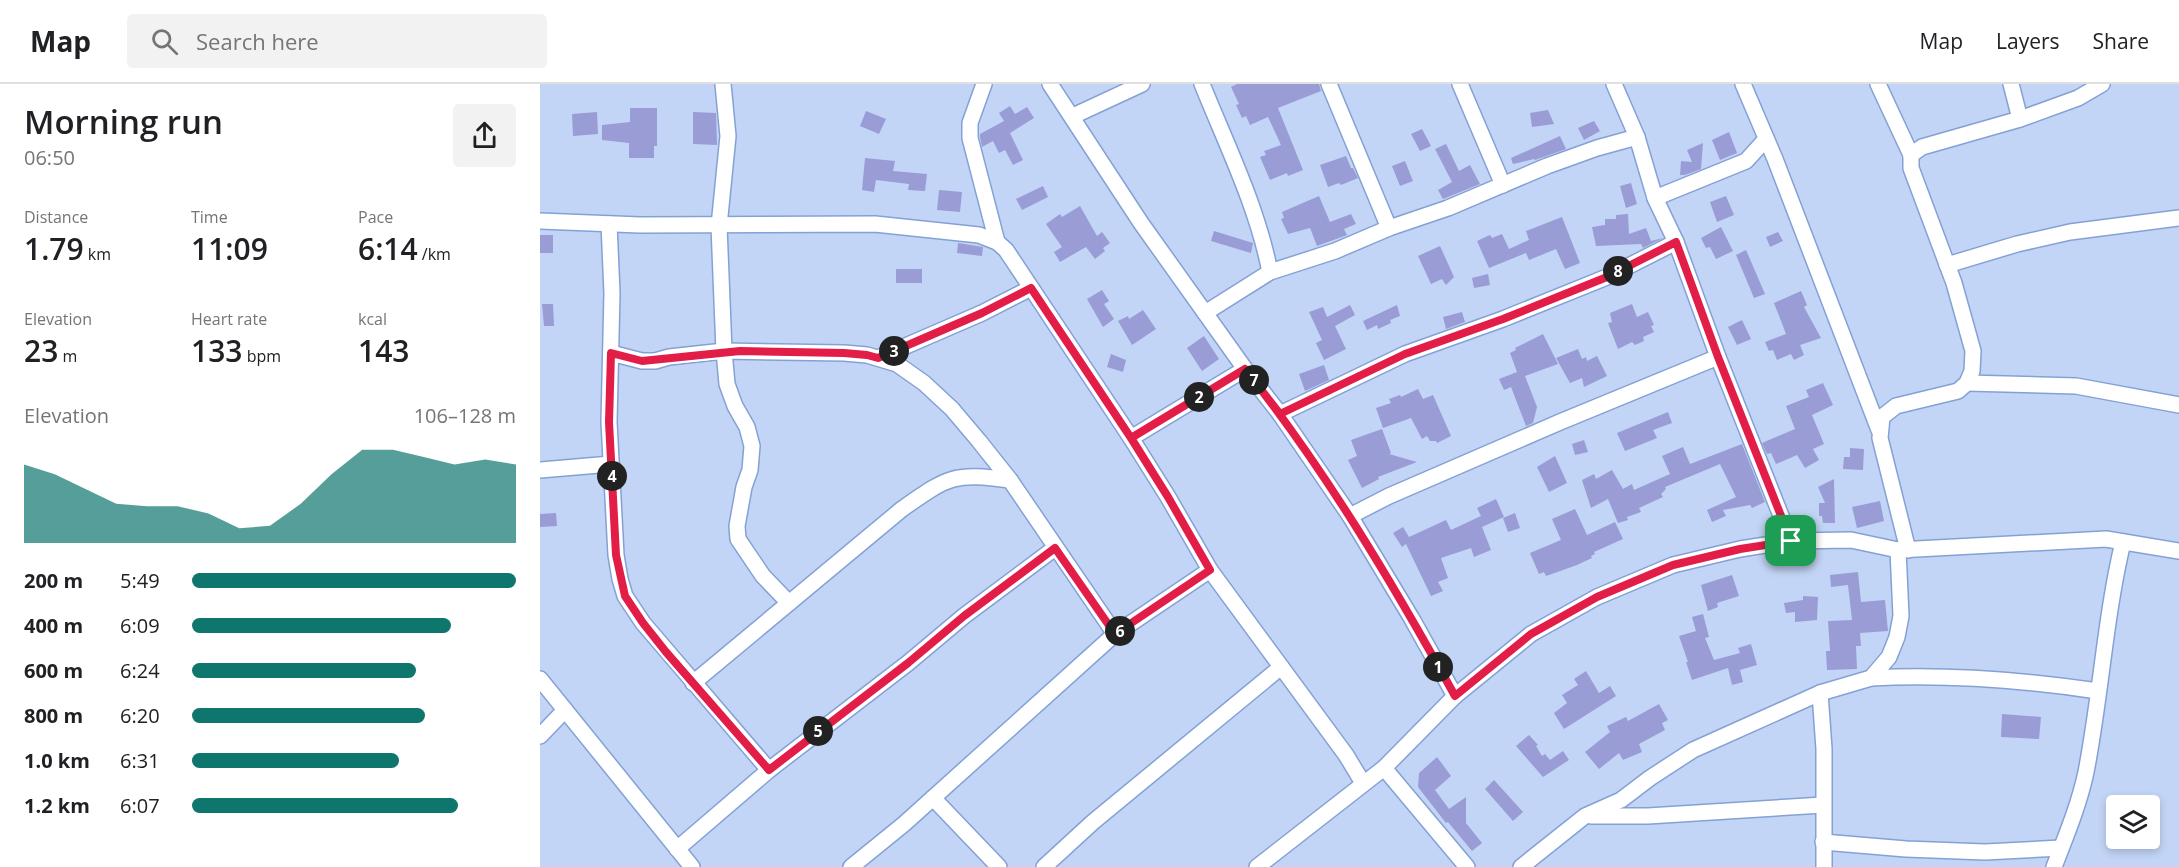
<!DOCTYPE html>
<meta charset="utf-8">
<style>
:root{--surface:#fff;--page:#f2f2f2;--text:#202124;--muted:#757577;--line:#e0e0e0;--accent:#0f766e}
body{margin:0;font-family:"Open Sans",sans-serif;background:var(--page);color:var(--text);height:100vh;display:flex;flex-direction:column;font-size:22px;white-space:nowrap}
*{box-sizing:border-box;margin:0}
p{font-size:20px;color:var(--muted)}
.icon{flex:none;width:33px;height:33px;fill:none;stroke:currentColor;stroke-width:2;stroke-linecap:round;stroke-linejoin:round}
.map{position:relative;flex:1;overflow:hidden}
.panel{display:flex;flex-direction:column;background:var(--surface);width:540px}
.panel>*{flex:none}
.fabs{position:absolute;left:1566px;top:711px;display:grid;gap:12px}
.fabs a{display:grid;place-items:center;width:54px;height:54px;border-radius:6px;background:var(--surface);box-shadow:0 3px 9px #0003;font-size:30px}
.pin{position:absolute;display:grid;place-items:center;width:51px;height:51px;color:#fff;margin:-26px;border-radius:12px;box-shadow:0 3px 9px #0006}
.km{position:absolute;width:30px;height:30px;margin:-15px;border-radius:50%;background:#222;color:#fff;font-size:16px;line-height:30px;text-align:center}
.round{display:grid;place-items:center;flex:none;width:63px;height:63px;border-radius:6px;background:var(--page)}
.headline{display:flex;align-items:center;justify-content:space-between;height:102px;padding:0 24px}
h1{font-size:33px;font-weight:600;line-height:45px}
.stats{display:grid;grid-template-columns:repeat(3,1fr);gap:9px;height:102px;padding:6px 24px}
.stats div{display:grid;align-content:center}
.stats b{font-size:30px;font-weight:600}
.stats small{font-size:16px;font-weight:400}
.stats p{font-size:16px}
.chart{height:168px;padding:12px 24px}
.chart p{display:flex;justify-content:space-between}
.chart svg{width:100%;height:108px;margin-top:6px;fill:var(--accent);opacity:.7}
ul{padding:0 24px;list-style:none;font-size:20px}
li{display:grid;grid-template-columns:96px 72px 1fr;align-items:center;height:45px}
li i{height:15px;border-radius:8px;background:var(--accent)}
header{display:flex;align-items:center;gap:36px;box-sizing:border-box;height:84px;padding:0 30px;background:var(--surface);border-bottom:2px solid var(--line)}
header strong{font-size:28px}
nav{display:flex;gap:33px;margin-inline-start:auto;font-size:21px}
.search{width:420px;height:54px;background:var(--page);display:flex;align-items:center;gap:15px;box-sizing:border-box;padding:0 21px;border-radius:6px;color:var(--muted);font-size:22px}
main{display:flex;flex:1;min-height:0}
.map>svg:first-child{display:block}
.building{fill:#999cd5}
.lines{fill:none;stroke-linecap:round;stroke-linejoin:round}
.street-casing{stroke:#84a1d5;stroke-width:18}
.street{stroke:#fff;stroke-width:15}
.route-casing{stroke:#fff;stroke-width:12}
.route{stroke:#e11d48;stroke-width:8}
</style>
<header>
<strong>Map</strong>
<div class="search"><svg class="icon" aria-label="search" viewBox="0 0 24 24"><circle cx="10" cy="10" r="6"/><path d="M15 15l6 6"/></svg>Search here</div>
<nav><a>Map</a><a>Layers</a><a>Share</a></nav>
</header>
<main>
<section class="panel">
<div class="headline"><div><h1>Morning run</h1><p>06:50</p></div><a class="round"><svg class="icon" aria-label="share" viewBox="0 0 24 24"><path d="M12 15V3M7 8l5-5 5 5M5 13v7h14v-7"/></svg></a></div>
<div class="stats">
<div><p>Distance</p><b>1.79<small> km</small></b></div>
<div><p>Time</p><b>11:09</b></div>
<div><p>Pace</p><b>6:14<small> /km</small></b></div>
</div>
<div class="stats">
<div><p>Elevation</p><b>23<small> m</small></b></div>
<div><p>Heart rate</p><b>133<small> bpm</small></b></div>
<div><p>kcal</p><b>143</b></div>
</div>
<div class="chart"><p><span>Elevation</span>106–128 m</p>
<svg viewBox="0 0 160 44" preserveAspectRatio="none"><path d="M0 44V12L10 16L20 22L30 28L40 29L50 29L60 32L70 38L80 37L90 28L100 16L110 6L120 6L130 9L140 12L150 10L160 12V44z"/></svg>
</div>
<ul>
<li><b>200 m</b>5:49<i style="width:100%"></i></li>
<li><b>400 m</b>6:09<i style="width:80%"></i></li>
<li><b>600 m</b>6:24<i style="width:69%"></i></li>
<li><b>800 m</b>6:20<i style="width:72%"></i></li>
<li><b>1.0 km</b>6:31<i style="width:64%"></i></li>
<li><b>1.2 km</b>6:07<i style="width:82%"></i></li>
</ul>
</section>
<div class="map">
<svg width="1639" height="783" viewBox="0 0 1639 783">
<rect width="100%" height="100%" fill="#c3d5f6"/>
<!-- building -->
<g class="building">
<polygon points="697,0 779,0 781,7 738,24 763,86 748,92 747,89 730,96 720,73 726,71 724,67 741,61 728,33 710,41 706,32 702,34 696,21 699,20 691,3"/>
<polygon points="470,22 475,30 487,23 494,34 470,49 483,76 473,81 465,66 459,69 453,57 442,63 440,53 440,50 464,37 459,29"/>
<polygon points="90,24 117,24 117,62 114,62 114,74 89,74 89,59 62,56 62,41 90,38"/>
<polygon points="1008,26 1014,40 992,43 990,29"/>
<polygon points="326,27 346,35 339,50 320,42"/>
<polygon points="57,28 58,50 33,52 32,30"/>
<polygon points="153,28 176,29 177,61 153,60"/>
<polygon points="1054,37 1060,47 1044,56 1038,44"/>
<polygon points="882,45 891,62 880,67 871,50"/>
<polygon points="1189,48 1197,69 1180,76 1172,56"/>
<polygon points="1020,52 1026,65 995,76 994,75 973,80 971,74"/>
<polygon points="1163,59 1161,85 1145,91 1140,91 1141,77 1152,78 1147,66"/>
<polygon points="906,60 919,87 930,81 940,100 903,115 898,106 912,98 895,65"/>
<polygon points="806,72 811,84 813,84 818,94 801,101 799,99 788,103 780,81"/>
<polygon points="325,74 355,77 353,87 387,90 385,107 368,106 369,100 336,96 334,108 322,106"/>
<polygon points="865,77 873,97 860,102 852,82"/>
<polygon points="1091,99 1097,120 1086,124 1080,102"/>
<polygon points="503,102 508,113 482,126 476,115"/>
<polygon points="399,106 422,108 420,128 397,126"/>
<polygon points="779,112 790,138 811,130 816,140 804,145 807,151 777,162 770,144 748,150 741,135 744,134 742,128"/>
<polygon points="1186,112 1194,131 1177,138 1170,118"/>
<polygon points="540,122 557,152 562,148 570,159 563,164 565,167 555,175 546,163 520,178 514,168 522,163 506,140 520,130 522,133"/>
<polygon points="1088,130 1089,150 1106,144 1111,157 1123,154 1103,164 1101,160 1056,162 1052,143 1065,141 1065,135 1076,135 1076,131"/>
<polygon points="1022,133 1040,179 1025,185 1016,165 989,176 986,169 949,184 937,157 950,151 952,154 962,150 969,165 989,156 986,147"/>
<polygon points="1181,143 1193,167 1176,175 1170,163 1166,164 1161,154"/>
<polygon points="674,147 713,159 711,169 671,157"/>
<polygon points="1238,148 1243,157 1230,163 1226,153"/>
<rect x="0" y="151" width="13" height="18"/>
<polygon points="418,159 443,163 442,172 417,169"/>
<polygon points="900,162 914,193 906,201 902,195 891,200 878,172"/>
<polygon points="1206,166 1225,210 1214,214 1196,171"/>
<rect x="356" y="185" width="26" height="14"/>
<polygon points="948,190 950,201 934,204 932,194"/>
<polygon points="562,206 569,217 564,220 574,235 563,243 547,215"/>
<polygon points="1261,207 1267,221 1264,223 1281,254 1260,261 1264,271 1254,276 1251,270 1237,276 1233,266 1229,267 1225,258 1246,250 1234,219"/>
<polygon points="2,220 13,220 14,242 4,242"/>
<polygon points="1092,220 1097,233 1108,228 1114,241 1111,242 1114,248 1103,253 1104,257 1095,261 1092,258 1078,265 1068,239 1072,238 1070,229"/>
<polygon points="810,221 815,231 795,242 806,265 784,276 776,259 782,256 769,228 783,223 787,233"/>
<polygon points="857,221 860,232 850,236 851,239 838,245 837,241 827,246 823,237"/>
<polygon points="603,226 616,245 592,261 578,237 588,232 589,235"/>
<polygon points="922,228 925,238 906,245 903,233"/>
<polygon points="1202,236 1211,255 1197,261 1188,243"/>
<polygon points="1003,250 1018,280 985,292 997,323 993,339 986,342 971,303 964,306 959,295 977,288 970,269 976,266 975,264"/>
<polygon points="664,252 679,275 662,287 647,264"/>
<polygon points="1038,265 1042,275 1046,273 1047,277 1057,272 1067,292 1044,303 1042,294 1030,299 1016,274"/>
<polygon points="571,270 586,276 583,288 567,283"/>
<polygon points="784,281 789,296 765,307 759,290"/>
<polygon points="1283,299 1293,321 1272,331 1284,360 1273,365 1279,376 1265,384 1257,371 1236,380 1231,369 1227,370 1222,359 1255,345 1246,322 1269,313 1266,306"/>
<polygon points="878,305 883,315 893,311 911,352 897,359 896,357 890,357 887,352 882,355 871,334 843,344 836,324 851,319 849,315 860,311 861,313"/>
<polygon points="1128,328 1132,339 1113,346 1117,354 1085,367 1077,349"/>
<polygon points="842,345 851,369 849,370 877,378 838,393 839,395 822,404 808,376 817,372 811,356"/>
<polygon points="1044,356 1048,368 1035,371 1032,360"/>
<polygon points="1202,360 1225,418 1212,424 1210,421 1183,426 1186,432 1172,438 1167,426 1196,413 1180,380 1125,403 1126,405 1121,410 1123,413 1099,424 1101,428 1087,433 1088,436 1078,439 1068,415 1051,424 1042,396 1054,390 1056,395 1072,386 1083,405 1092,400 1094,406 1130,390 1122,372 1143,363 1150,380"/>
<polygon points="1310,364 1324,365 1323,386 1303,385 1304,373 1310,373"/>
<polygon points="1015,372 1027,399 1009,408 997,383"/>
<polygon points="1294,395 1295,439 1283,439 1282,432 1279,432 1279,419 1285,419 1278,403"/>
<polygon points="956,415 964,433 942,443 951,466 934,473 931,464 901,474 908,494 898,498 903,507 891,512 866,460 862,463 853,449 863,443 869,453 906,436 911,446 941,432 937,424"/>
<polygon points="1340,417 1344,437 1317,444 1312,423"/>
<polygon points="1035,425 1047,451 1075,438 1083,455 1054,468 1055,470 1051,472 1052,474 1037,481 1006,492 1004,488 999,490 990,469 1021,456 1012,435"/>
<polygon points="16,429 17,442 0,443 0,430"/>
<polygon points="975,429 980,444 968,448 963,434"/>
<polygon points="1318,488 1321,518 1345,516 1348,547 1320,549 1321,562 1316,562 1317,585 1287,586 1286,567 1290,567 1288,537 1312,536 1308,501 1291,503 1290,491"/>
<polygon points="1192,491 1199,512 1177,519 1178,523 1168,527 1161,501"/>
<polygon points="1263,512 1278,513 1277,536 1255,538 1255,528 1246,529 1244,519 1263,516"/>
<polygon points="1163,530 1169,553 1165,554 1174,576 1200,569 1198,564 1211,560 1217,581 1200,586 1203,598 1192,601 1188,584 1152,596 1146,578 1148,578 1139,552 1156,547 1152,533"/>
<polygon points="1046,587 1059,609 1070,602 1076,612 1024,645 1014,629 1027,619 1022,611 1038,601 1034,595"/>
<polygon points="1119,620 1128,636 1122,639 1125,646 1099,660 1102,668 1083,676 1079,669 1059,685 1045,668 1070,648 1067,642 1086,633 1088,637"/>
<polygon points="1462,630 1501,633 1499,655 1461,653"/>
<polygon points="989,651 998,661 996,662 1002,672 1005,670 1010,676 1023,667 1029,676 1003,693 976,662"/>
<polygon points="897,673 911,692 895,706 909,725 926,713 926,739 942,759 932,767 908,738 906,739 878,703 879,689"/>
<polygon points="954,696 983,728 973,737 945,705"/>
</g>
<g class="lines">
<!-- street casing -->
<g class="street-casing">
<g id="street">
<polyline points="183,0 188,52 179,142 184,267 187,300 195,322 207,343 212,362 210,386 204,403 197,442 198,455 223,492 249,519"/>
<polyline points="444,0 430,39 430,54 457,158"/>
<polyline points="510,0 601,139 705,285 740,330 810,432 872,535 915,612"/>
<path d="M662,0C687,62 717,122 730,188"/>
<polyline points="789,0 849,144"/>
<polyline points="920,0 963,101"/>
<polyline points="1074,0 1097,53 1115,114 1136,158 1178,273 1251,457"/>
<polyline points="1203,0 1235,75 1339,346"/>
<polyline points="1338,0 1371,71"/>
<polyline points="1471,0 1480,35"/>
<polyline points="533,32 602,0"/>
<polyline points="1115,114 1206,77 1226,55"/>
<polyline points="0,137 100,141 335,140 439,151 457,158 466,166 591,354 628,413 670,486 806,671 823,699"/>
<polyline points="69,140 72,209 69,338 76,471 80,495 85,512 103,539 229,686"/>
<polyline points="1407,181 1477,160 1530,148 1639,134"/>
<polyline points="665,229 730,188 795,167 849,144 908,124 1007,82 1057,64 1097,53"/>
<polyline points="71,269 102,277 115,277 129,273 184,267 304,269 327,271 357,280 384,299 412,325 439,357 470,396 575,550"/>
<polyline points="338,274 442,229 491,204"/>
<polyline points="1427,299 1536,302 1639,321"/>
<polyline points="740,330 865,270 963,235 1067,193 1136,158"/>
<polyline points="591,354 705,285"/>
<polyline points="0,386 71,380"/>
<polyline points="810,432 849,412 1020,338 1178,273"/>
<polyline points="1368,466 1340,354 1342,333 1356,322 1418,307 1427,299 1432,287 1433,267 1414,199 1371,84 1371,71 1382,63 1480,35 1538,14 1562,0"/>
<path d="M1331,594C1407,590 1483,596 1558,607"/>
<polyline points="0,595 152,783"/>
<path d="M153,599L362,425C408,393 413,388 470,396"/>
<polyline points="1280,609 1284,665 1284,783"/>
<polyline points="0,652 25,626"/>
<polyline points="844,684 927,783"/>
<polyline points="393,714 459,783"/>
<polyline points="1051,732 1108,732 1283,721"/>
<polyline points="1283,758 1366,765 1445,768 1521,764"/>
<polyline points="137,765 229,686 368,579 424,532 515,464"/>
<polyline points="311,783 364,740 575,550 670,486"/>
<polyline points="504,783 553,738 741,583"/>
<polyline points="717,783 844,684 915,612 991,550 1057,513 1133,481 1200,465 1251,457 1311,456 1358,466 1566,455 1639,467"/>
<polyline points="981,783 1045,732 1081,716 1110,694 1153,666 1280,609 1331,594 1349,573 1357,553 1361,532 1358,466"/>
<path d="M1514,783C1526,752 1539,721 1546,688C1561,611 1565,533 1583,458"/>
</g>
</g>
<!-- street -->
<use href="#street" class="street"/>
</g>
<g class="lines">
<!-- route casing -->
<g class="route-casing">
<path id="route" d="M1251,457L1200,465L1133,481L1057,513L991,550L915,612C852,498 786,387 705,285L591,354L491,204L442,229L338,274L327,271L304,269L200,267L102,277L71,269L69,338L76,471L85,512L103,539L126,568L229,686L368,579L424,532L515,464L575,550L670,486L628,413L591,354L705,285L740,330L865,270L963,235L1067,193L1136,158L1178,273L1251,457"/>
</g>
<!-- route -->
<use href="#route" class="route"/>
</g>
</svg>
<div class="fabs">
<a><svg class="icon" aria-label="layers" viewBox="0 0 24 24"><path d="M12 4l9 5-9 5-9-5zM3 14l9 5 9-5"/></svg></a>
</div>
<div class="pin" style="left:1251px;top:457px;background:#1e9e55"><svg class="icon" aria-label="arrive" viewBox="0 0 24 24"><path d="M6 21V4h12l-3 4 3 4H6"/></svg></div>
<b class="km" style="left:898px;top:583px">1</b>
<b class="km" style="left:659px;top:313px">2</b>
<b class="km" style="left:354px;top:267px">3</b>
<b class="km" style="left:72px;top:392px">4</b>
<b class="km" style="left:278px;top:647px">5</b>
<b class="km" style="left:580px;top:547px">6</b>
<b class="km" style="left:714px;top:296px">7</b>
<b class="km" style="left:1078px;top:187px">8</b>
</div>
</main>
